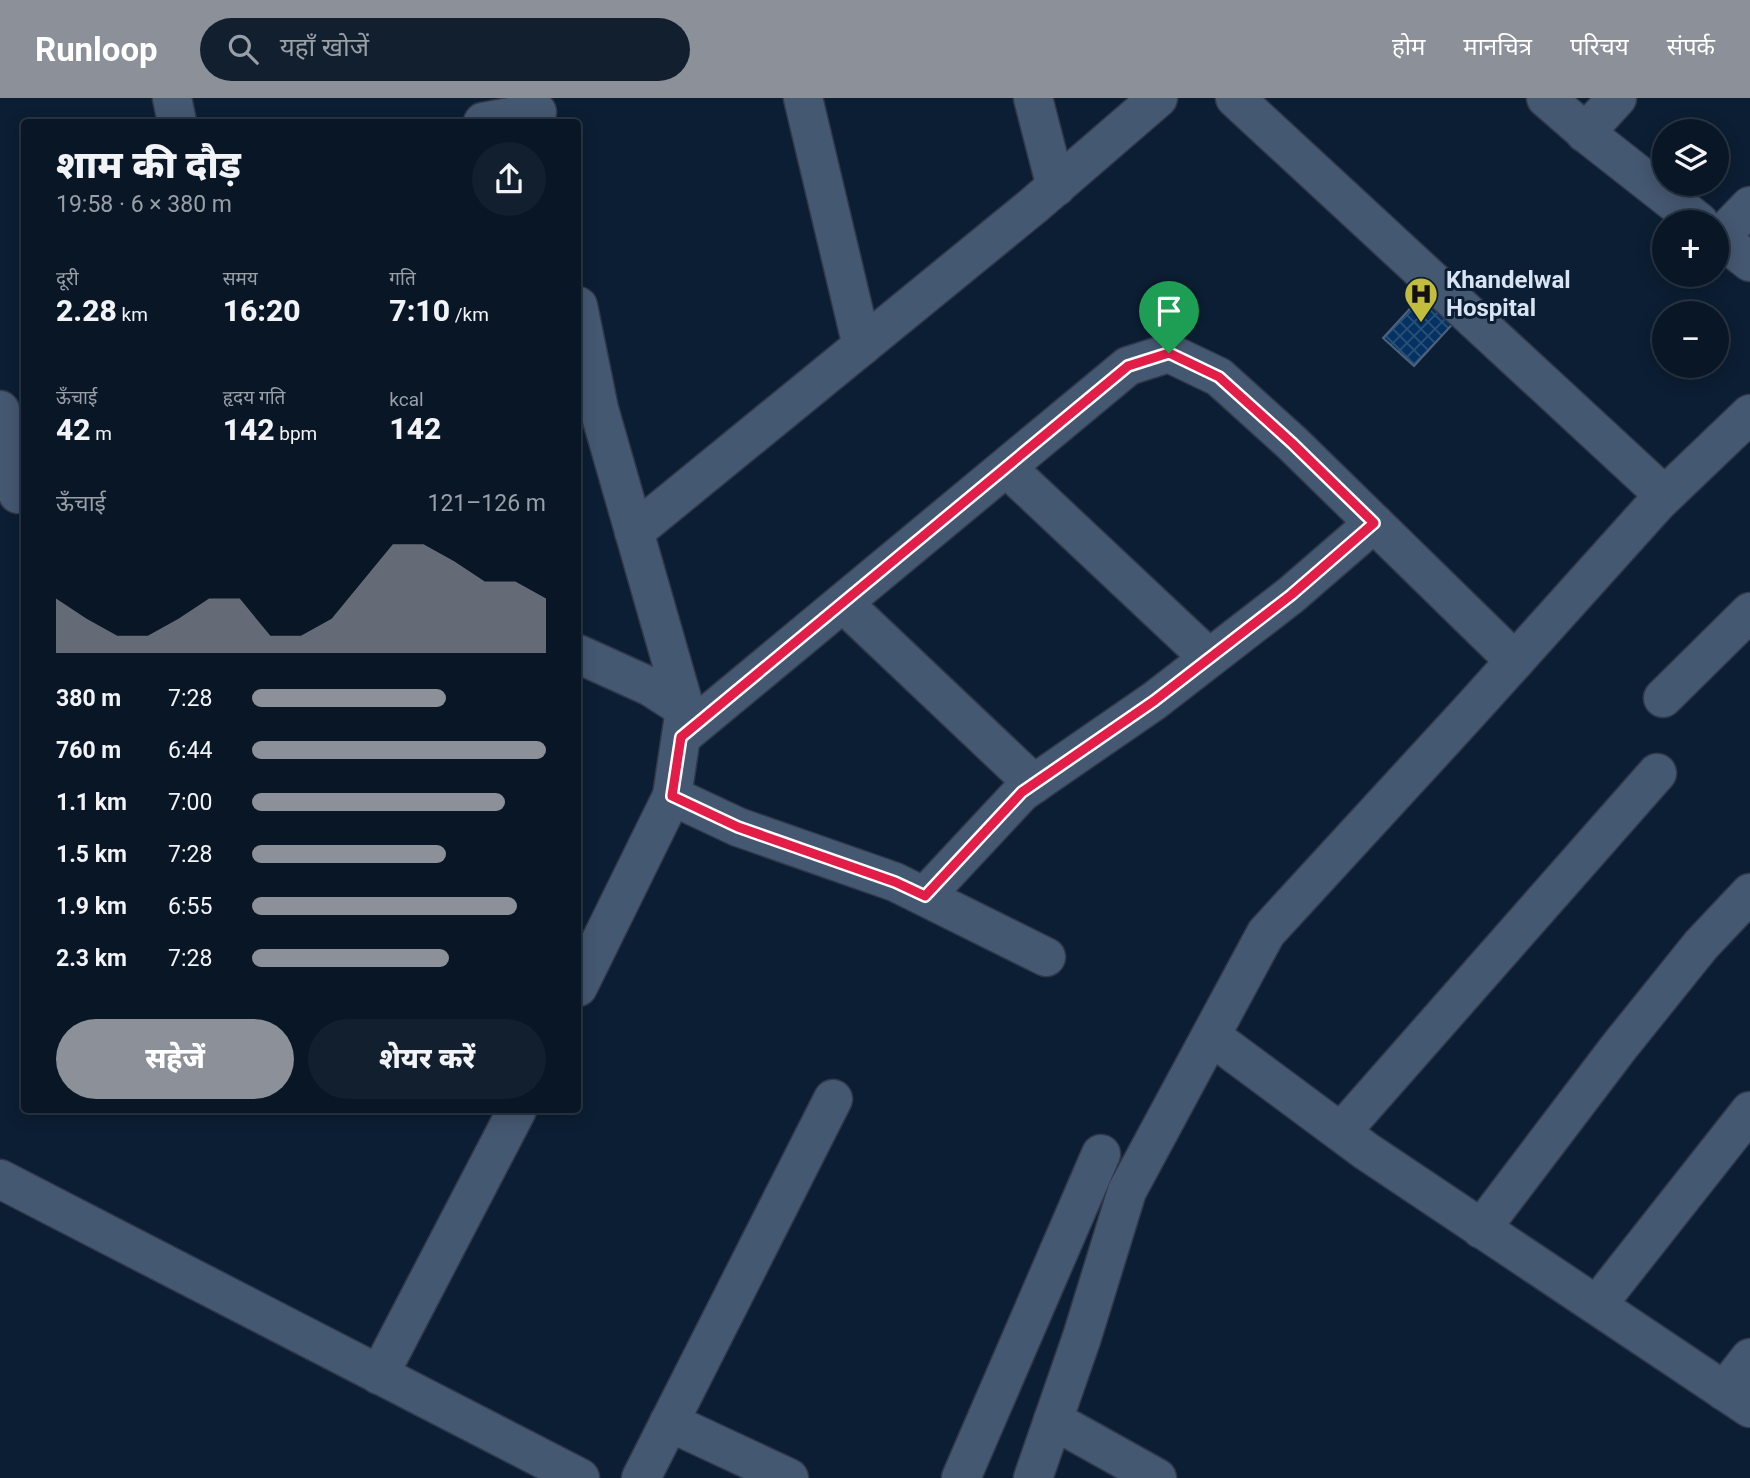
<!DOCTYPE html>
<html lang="hi">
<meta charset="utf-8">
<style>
:root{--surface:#091626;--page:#121f2e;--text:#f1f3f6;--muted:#999fa7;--line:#293543;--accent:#8c9099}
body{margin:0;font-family:Roboto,"Noto Sans Devanagari",sans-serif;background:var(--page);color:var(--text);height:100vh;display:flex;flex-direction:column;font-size:26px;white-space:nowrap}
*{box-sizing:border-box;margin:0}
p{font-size:23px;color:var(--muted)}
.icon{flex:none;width:38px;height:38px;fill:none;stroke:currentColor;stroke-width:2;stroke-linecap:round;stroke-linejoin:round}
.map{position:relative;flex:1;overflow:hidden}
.side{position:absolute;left:21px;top:21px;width:560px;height:994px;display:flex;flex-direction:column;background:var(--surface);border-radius:7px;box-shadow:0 4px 18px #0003,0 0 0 2px var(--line)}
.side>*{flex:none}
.tools{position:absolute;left:1652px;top:21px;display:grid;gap:14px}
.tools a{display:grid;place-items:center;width:77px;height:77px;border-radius:50%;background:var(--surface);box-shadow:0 4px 18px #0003,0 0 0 2px var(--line);font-size:35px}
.pin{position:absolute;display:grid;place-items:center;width:60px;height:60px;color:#fff;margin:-72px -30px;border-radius:50% 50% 50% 0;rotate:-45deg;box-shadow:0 0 7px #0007}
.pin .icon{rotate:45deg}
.round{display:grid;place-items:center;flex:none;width:74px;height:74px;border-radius:37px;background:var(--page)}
.summary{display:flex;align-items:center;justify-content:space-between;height:119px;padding:0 35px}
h1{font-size:38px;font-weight:800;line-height:52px}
.stats{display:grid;grid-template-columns:repeat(3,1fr);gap:10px;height:119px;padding:7px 35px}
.stats div{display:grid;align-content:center}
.stats b{font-size:30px;font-weight:800}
.stats small{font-size:19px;font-weight:400}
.stats p{font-size:19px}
.chart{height:196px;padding:14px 35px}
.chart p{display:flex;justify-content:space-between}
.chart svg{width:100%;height:126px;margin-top:7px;fill:var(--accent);opacity:.7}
.primary-button{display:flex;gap:14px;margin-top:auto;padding:14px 35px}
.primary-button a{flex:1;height:80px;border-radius:42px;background:var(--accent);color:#fff;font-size:28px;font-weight:800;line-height:80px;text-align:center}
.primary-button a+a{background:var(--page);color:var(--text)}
ul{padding:0 35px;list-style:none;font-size:23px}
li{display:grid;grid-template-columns:112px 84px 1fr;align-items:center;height:52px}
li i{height:18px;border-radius:9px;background:var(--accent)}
header{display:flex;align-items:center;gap:42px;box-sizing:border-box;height:98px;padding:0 35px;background:var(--accent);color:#fff}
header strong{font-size:33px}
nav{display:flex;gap:38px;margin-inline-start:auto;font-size:24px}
.search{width:490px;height:63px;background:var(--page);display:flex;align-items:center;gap:18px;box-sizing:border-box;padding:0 24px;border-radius:38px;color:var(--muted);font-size:26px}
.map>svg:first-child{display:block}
.building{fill:url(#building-cross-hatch);stroke:#4d617b;stroke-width:2}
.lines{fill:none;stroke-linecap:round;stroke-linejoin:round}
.minor-casing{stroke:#30384a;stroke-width:41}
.minor{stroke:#455871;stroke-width:38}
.route-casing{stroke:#fff;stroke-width:14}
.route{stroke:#e11d48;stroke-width:9}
.labels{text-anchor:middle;stroke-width:6;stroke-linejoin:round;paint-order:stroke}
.poi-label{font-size:24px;font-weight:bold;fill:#d8e4f3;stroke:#0c1e33;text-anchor:start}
</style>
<header>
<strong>Runloop</strong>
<div class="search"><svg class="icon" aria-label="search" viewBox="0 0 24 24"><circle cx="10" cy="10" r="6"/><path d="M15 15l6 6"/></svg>यहाँ खोजें</div>
<nav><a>होम</a><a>मानचित्र</a><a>परिचय</a><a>संपर्क</a></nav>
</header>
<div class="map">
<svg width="1750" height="1380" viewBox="0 0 1750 1380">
<defs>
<pattern id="building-cross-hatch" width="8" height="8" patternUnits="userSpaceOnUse" patternTransform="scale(1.75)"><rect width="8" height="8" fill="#053262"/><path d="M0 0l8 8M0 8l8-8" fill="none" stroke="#295079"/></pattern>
</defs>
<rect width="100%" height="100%" fill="#0c1e33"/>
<!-- building -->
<polygon class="building" points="1428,191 1459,219 1414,268 1383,240"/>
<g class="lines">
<!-- minor casing -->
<g class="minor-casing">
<g id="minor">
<polyline points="172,0 177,24"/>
<polyline points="803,0 862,248"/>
<polyline points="1033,0 1056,89"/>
<polyline points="1235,0 1664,397"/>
<polyline points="1546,0 1592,40 1699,124"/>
<polyline points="483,24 537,14"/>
<polyline points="1585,35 1617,0"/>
<polyline points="1717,138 1750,164"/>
<polyline points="1719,140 1750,108"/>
<polyline points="578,208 599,311 685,611"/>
<polyline points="0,312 18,396"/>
<polyline points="1007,370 1209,560"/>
<polyline points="634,434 1033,108 1158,0"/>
<polyline points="843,505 1034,686"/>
<polyline points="578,556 651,589 685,611 672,698 738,729 895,784 1046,859"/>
<polyline points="1663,600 1750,514"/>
<polyline points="681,639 1128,268 1169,255 1219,279 1292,345 1515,563"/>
<polyline points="925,798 1022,694 1154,603 1291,497 1374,425"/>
<polyline points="578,889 672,698"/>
<polyline points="1211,938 1366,1053 1750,1310"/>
<polyline points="1341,1034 1657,675"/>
<polyline points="0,1081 580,1380"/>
<polyline points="1481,1131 1619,949 1701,847 1750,795"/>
<polyline points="1597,1207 1750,1013"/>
<polyline points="379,1277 517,1012"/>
<polyline points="1724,1293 1750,1260"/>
<polyline points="1053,1322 1157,1380"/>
<polyline points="669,1324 789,1380"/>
<polyline points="641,1380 833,1001"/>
<polyline points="961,1380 1101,1056"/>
<polyline points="1033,1380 1082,1239 1127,1093 1266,835 1468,615 1657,405 1750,316"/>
</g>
</g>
<!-- minor -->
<use href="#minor" class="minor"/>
</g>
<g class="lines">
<!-- route casing -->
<g class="route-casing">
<polygon id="route" points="1169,255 1219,279 1292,345 1374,425 1291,497 1154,603 1022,694 925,798 895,784 738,729 672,698 681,639 1128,268"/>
</g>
<!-- route -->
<use href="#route" class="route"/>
</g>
<!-- icons -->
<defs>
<g id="hospital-pin" transform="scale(1.75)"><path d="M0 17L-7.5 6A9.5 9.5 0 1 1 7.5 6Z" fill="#c3bd3e" stroke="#0c1e33"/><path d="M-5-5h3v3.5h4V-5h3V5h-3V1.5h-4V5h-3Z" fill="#111"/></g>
</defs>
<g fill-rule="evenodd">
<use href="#hospital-pin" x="1421" y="196"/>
</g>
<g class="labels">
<!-- poi labels -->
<g class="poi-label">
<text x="1446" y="190">Khandelwal<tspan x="1446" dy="28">Hospital</tspan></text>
</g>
</g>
</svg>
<div class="tools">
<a><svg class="icon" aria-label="layers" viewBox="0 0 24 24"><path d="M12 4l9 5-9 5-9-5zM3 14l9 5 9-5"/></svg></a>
<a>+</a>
<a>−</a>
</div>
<div class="pin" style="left:1169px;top:255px;background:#1e9e55"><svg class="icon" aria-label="arrive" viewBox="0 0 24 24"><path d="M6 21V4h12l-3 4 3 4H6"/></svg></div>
<section class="side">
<div class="summary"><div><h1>शाम की दौड़</h1><p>19:58 · 6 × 380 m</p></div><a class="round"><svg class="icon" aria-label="share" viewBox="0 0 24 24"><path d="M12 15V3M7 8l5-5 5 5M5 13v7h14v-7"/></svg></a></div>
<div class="stats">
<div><p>दूरी</p><b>2.28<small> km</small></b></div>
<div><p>समय</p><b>16:20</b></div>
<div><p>गति</p><b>7:10<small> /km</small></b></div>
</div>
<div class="stats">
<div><p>ऊँचाई</p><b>42<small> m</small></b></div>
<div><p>हृदय गति</p><b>142<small> bpm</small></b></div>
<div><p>kcal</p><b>142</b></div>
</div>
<div class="chart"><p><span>ऊँचाई</span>121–126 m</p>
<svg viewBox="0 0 160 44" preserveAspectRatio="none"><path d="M0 44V25L10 32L20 38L30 38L40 32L50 25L60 25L70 38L80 38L90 32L100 19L110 6L120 6L130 12L140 19L150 19L160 25V44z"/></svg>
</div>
<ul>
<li><b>380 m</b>7:28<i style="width:66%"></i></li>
<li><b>760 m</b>6:44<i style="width:100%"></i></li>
<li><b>1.1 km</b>7:00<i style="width:86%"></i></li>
<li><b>1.5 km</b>7:28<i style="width:66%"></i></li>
<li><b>1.9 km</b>6:55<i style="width:90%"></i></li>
<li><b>2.3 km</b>7:28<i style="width:67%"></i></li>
</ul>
<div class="primary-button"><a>सहेजें</a><a>शेयर करें</a></div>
</section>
</div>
